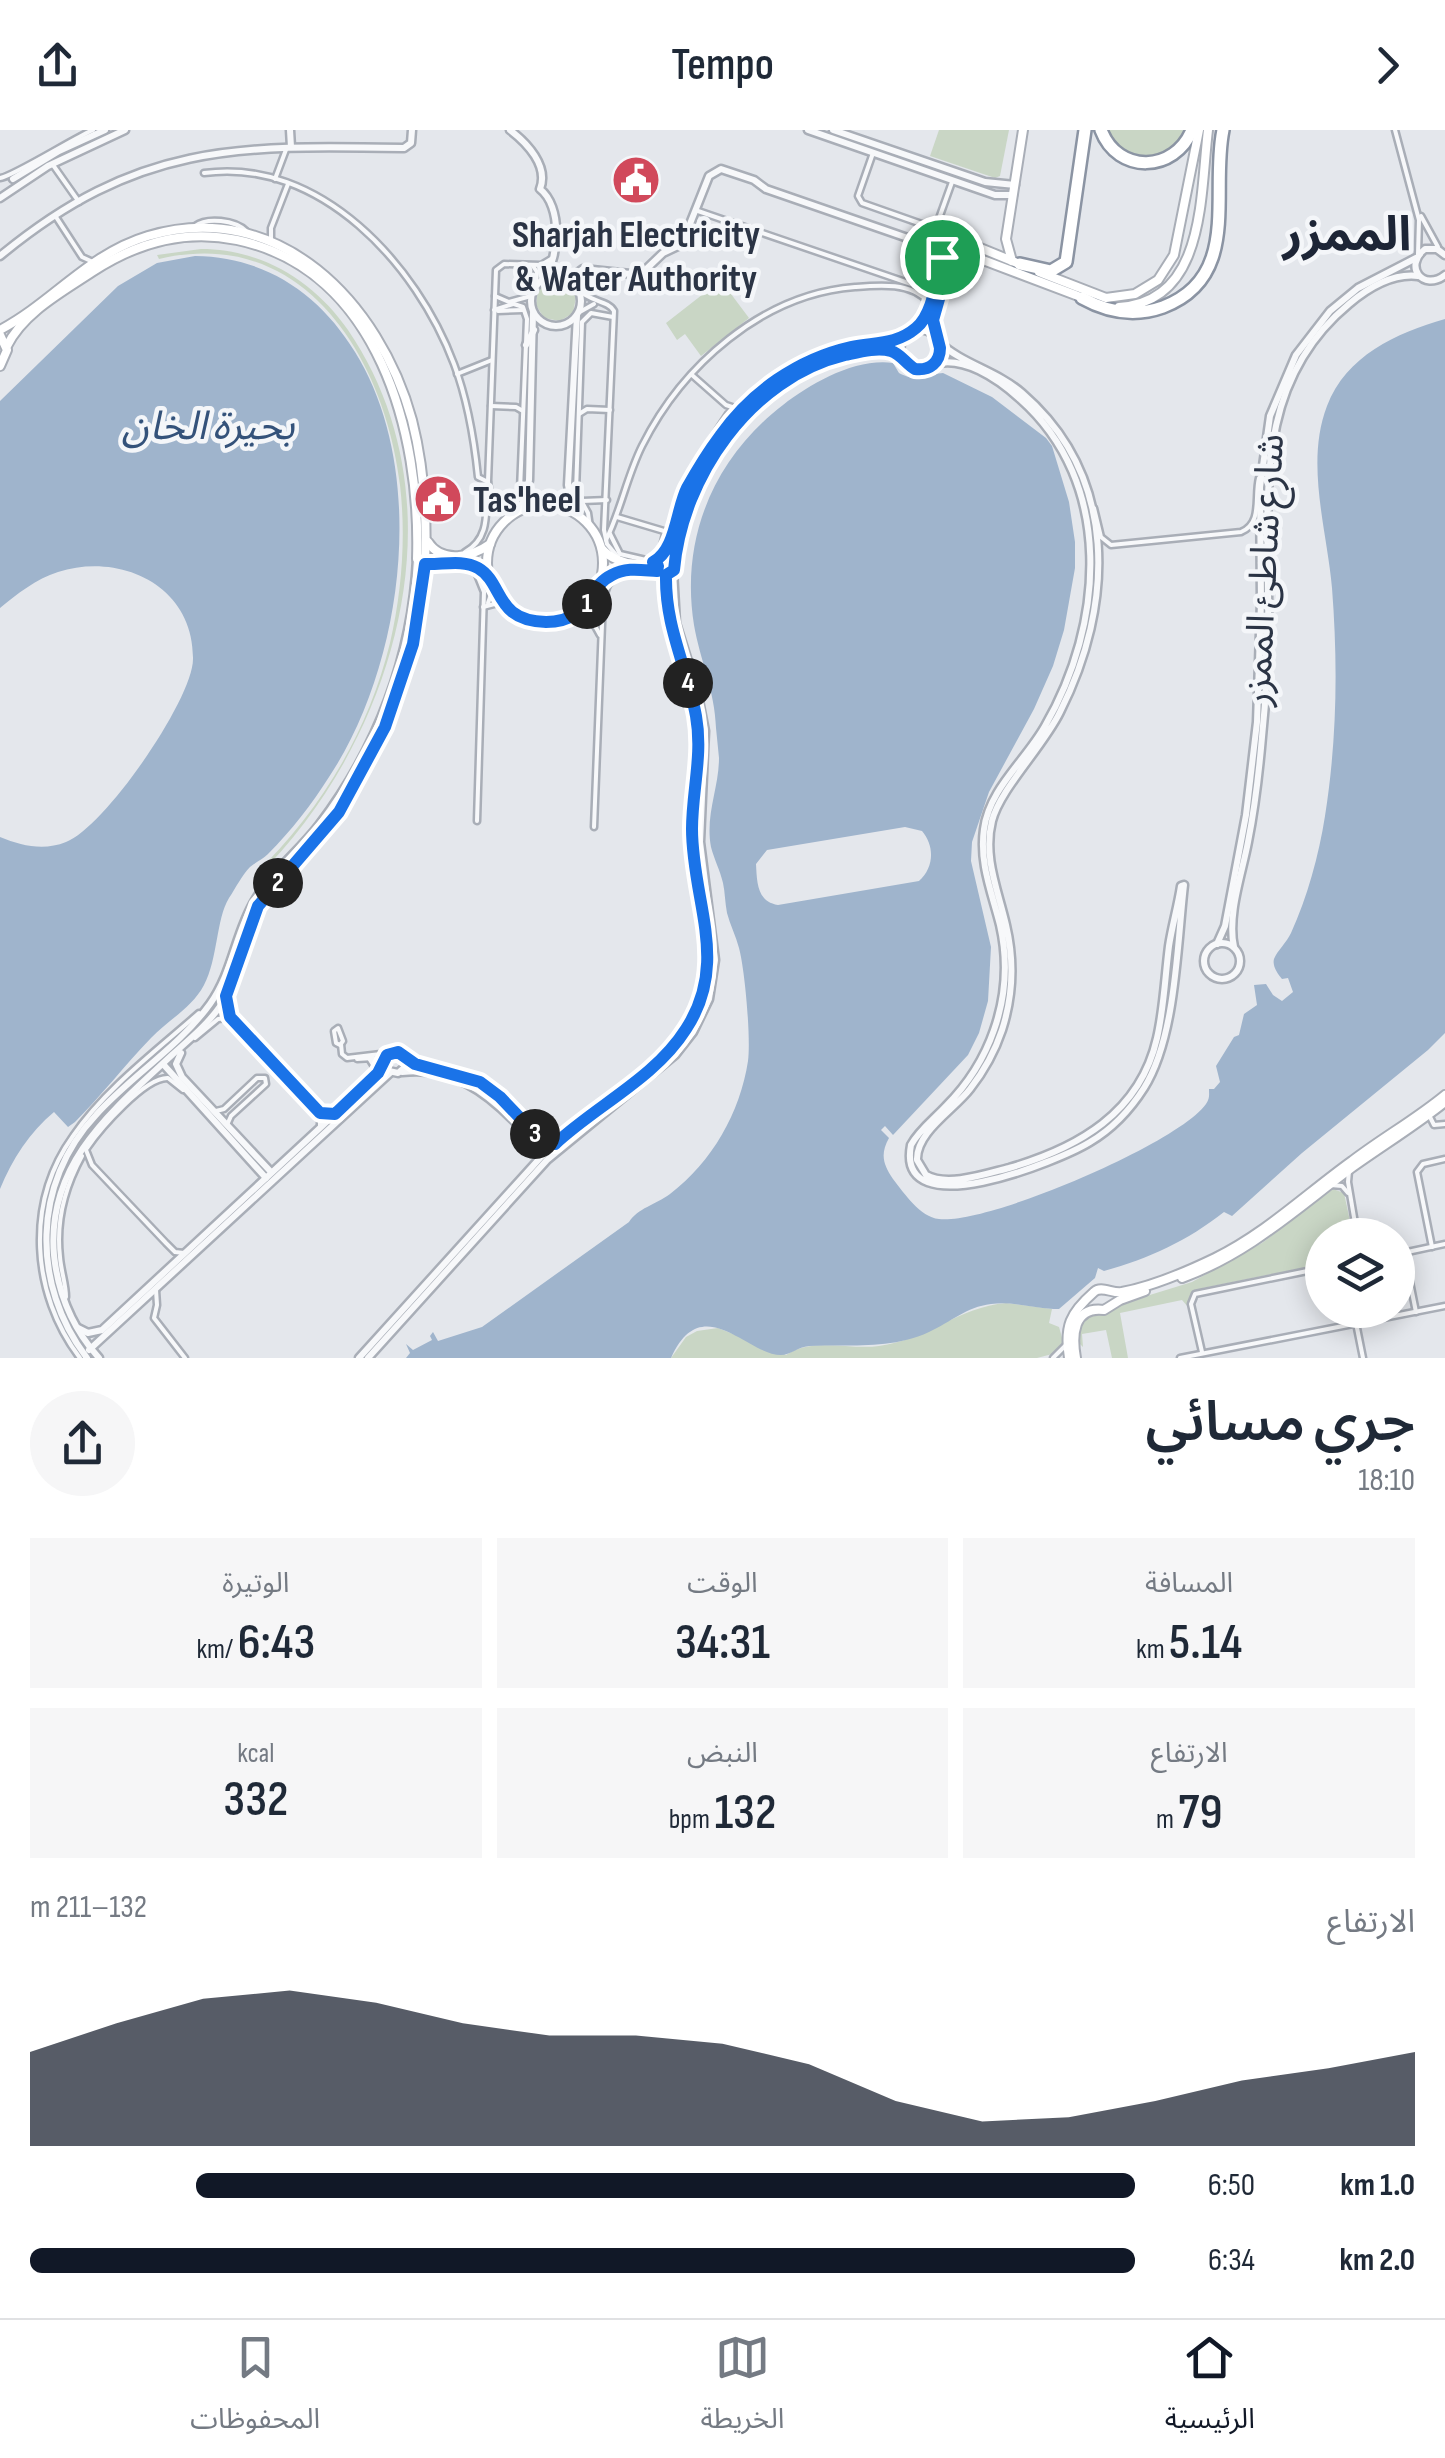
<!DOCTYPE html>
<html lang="ar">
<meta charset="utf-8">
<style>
:root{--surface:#fff;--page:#f6f6f7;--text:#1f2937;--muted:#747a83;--line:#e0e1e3;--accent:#111827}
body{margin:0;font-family:"Sofia Sans Condensed","Noto Sans Arabic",sans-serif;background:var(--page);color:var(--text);direction:rtl;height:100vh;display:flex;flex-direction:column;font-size:38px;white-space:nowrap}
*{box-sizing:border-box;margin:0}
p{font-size:32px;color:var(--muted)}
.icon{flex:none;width:55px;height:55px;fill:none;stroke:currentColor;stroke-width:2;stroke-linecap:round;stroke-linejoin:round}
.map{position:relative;height:1228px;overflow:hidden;direction:ltr}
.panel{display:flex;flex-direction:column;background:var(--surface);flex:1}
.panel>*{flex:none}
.tools{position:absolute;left:1305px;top:1088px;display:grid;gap:20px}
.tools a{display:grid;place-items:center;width:110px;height:110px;border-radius:50%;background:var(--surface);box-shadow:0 5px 25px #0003;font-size:50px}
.pin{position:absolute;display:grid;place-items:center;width:85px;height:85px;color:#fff;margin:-42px;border:5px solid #fff;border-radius:50%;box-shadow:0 2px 10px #0007}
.km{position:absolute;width:50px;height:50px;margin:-25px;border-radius:50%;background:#222;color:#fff;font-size:28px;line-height:50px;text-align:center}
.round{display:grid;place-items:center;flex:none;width:105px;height:105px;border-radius:52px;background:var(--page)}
.headline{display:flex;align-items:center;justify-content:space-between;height:170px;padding:0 30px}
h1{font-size:55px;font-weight:600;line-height:75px}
.metrics{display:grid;grid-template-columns:repeat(3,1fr);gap:15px;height:170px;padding:10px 30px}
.metrics div{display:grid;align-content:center;border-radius:0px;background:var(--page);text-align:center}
.metrics b{font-size:50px;font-weight:600}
.metrics small{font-size:28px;font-weight:400}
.metrics p{font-size:28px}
.chart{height:280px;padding:20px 30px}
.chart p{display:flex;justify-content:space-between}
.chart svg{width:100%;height:180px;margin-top:10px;fill:var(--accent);opacity:.7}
ul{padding:0 30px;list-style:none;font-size:32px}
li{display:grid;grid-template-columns:160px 120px 1fr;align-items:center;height:75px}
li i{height:25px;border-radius:12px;background:var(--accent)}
header{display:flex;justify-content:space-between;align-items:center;height:130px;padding:0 30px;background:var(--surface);font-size:45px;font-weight:600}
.dock{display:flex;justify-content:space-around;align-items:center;height:140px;border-top:2px solid var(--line);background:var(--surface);font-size:28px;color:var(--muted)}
.dock a{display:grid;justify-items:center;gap:5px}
.dock .active{color:var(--accent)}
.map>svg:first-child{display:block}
.green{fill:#c9d6c5}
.water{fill:#9fb4cc;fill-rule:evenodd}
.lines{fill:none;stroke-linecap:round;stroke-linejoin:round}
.minor-casing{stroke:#a9aeb7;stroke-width:9}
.tertiary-casing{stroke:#a9aeb7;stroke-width:11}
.secondary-casing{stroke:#a9aeb7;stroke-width:12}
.motorway-casing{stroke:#8b94a3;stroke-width:16}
.minor{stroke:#f7f8fa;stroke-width:4}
.tertiary{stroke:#f7f8fa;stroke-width:6}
.secondary{stroke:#fff;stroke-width:8}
.motorway{stroke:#fff;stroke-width:11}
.route-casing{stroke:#fff;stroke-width:20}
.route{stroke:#1a73e8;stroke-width:12}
.labels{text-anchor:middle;stroke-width:9;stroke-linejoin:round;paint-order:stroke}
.poi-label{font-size:38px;font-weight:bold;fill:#2b3445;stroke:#f4f6f9}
.street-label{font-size:38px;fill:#2b3445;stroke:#f4f6f9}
.water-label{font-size:40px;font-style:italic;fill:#34527a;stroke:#f4f6f9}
.district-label{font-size:48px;font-weight:bold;fill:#1d2536;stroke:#f4f6f9}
</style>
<header><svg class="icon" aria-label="forward" viewBox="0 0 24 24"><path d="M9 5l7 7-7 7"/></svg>Tempo<svg class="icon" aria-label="share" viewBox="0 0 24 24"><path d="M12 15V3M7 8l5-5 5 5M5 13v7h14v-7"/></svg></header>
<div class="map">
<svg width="1445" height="1228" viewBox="0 0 1445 1228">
<rect width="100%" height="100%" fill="#e4e7ec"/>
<!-- green -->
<g class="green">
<polygon points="939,0 1009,0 1000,46 995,48 930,26"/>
<path d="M1106,0H1188C1171,41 1126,33 1106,0Z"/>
<path d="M201,119C262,119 314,151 348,200C466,373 396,610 257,747L254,745C321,681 368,602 390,513C402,461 406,407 400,355C385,229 304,94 159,129L157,125Z"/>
<polygon points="551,151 567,154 576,167 573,183 560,191 544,188 536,175 538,160"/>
<polygon points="716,154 725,156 749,188 701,226 685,204 677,210 666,193"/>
<polygon points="1333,1059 1344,1063 1353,1105 1322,1105 1322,1134 1203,1158 1191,1164 1188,1177 1182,1170 1120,1183 1128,1228 1112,1228 1106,1200 1082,1204 1083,1217 1077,1211 1081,1192 1087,1186 1106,1183 1127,1172 1192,1152 1262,1113"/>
<path d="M1006,1173L1052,1179L1049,1193L1059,1197L1063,1211L1056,1223L1037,1228H671L686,1207L697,1201L718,1198L786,1225C811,1207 850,1220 879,1216C926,1210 959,1177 1006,1173Z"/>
</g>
<!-- water -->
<g class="water">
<path d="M195,126C265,127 319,163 355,222C429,341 404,534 329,647C312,674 291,701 268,724C263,729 256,732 250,737C242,745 235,759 229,768C216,789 218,829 204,855C192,878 168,890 151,908C125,935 101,966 75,992L68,997L54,982C30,1002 12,1029 0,1059V707C22,716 44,721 66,712C105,697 193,569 193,529C194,456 121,422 58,442C36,449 17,464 0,478V271L118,156L157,133Z"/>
<path d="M1445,189V903L1428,920L1302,1023L1232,1086L1224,1082C1187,1111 1150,1128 1104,1141L1098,1138L1095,1148L1059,1179C1036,1179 1015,1171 991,1174C966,1177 951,1192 929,1202C890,1220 851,1214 809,1216C798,1217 790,1225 781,1225C747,1225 702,1159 671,1228H406L410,1223L406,1214L413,1220L432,1210L430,1206L433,1202L438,1211L482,1197L629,1092C638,1078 655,1075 670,1064C712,1032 740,983 748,931C751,909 745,840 739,818C736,806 730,795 727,783C725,773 725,762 723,753C720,740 714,729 711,717C705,685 719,658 719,628C718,618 717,608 716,598C715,561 700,530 694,495C680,408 714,328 783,275C812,253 855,228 893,233L899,243C921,254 924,245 943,243L992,267L1046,308L1052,316L1069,372L1075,412V438L1064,500L1053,536L1034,579L989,662L972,712L971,731L991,817L988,871L979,903L968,925L893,1005L885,996L881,1000L889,1008C880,1024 883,1034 893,1049C904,1063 920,1087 939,1089C987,1095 1179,1013 1206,974C1210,968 1209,965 1209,959H1214L1220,952L1216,936L1234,907L1239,905L1244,884L1257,875L1254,855L1266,854L1273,865L1282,871L1293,862L1288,848L1282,849C1278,844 1272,836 1274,829C1277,821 1287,812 1291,803C1307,768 1319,725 1325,686C1337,610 1338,535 1332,458C1327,400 1305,333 1327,276C1346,226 1396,203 1445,189ZM905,697L922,701C935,716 934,738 919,751L778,775C757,772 757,752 756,734L767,720Z"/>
</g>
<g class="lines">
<!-- minor casing -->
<g class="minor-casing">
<g id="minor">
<polyline points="1395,0 1419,90 1418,124"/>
<polyline points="873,23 858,66 862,73 933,98 937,94 952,52"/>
<polyline points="53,35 79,72"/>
<path d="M204,43C320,27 417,135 454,234C468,271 474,308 478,347L488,352L490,364L496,369"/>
<path d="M0,48C12,47 74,8 93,0"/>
<polyline points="275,49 287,17"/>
<polyline points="698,81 920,157 930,157"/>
<polyline points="1421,86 1438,117"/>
<polyline points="56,87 82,127 93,132"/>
<path d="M195,96C207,87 235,90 246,101"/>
<polyline points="271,111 271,98 288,54"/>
<polyline points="533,136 537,142 536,155"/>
<path d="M578,159C589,172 608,170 614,181L604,400L607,414L618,427"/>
<polyline points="495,166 509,172 531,166"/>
<polyline points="494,180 513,174"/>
<polyline points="498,181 523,180"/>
<polyline points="578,183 594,174"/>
<polyline points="457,244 492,230"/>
<polyline points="692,245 726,275 735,278"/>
<polyline points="491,276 516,277 523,281"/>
<polyline points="579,284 587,279 610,280"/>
<polyline points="707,316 728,284 742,275"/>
<polyline points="488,351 496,140 504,134 541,135 551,129"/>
<polyline points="498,369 514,369 520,360 527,189 523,177 514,174"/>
<polyline points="582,371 607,370"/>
<path d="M1094,378L1101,407L1111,415L1241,402C1263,393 1254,367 1259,348"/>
<polyline points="617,387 664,401"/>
<polyline points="590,397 588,383 576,361 582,192 591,183 613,187"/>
<polyline points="610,404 620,424 646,430"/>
<path d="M606,410C621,380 627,346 642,316C682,236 762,164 855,157C879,155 911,152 928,172"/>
<polyline points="661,420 665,404 672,400"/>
<path d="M465,422C489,409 486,385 487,361"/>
<polyline points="476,442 484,462 477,691"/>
<polyline points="488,473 493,459"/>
<polyline points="483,477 502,472"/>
<polyline points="578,481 595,496 600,505"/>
<polyline points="594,697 603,469 608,455 617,446"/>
<polyline points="226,869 232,890 320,983 320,998"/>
<polygon points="338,898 343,911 340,915 336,913 334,901"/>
<polyline points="195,908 218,889 228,888"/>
<polyline points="341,914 342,924 347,928 389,923"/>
<polyline points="357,929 373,928 384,932"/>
<polyline points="216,981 224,979 257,948 265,948 266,954 231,986 227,995"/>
<polyline points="1430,987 1434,995 1445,994"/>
<path d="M87,1018C100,999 145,947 168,948L183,960"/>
<polyline points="86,1020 92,1035 166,1113 175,1122 184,1123"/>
<polyline points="1349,1041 1348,1052 1357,1105"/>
<polyline points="1331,1055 1342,1056 1348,1063"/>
<polyline points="1432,1117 1417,1042 1423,1034 1445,1029"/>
<polyline points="1404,1122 1416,1182"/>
<polyline points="1398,1124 1445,1114"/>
<polyline points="156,1160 157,1175 154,1188 185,1228"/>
<path d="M66,1167C66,1154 61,1141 60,1127C56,1092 65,1057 82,1026"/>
<polyline points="1356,1193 1363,1228"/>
<polyline points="1202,1222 1191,1174 1195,1164 1322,1138"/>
<path d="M80,1228C31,1164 25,1073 73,1006C105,959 157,920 199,883"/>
<polyline points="1053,1228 1067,1214"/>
<polyline points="1180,1228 1445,1176"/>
</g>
</g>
<!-- tertiary casing -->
<g class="tertiary-casing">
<g id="tertiary">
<polyline points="290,0 291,17"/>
<path d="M510,0C527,13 549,36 540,59C562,76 560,126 544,148"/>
<polyline points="808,0 995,65 1013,65"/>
<polyline points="833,0 985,52 1015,55"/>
<polyline points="13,49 59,21 105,0"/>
<polyline points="0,68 48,36 125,0"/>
<path d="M1445,125L1437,119H1425C1403,136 1423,162 1445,145"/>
<path d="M0,126C137,13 236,15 404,18L411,13L412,0"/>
<circle cx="556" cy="171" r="25"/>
<polyline points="575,155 576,144 583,139 640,145 663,123 682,114 709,46 721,39 754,50 766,59 925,114 940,135"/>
<polyline points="577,185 568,355 571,371 578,385"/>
<polyline points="526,215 534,200"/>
<path d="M932,235C962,224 998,249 1020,269C1115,353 1104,494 1045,596C1026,630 989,659 984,699C979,733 992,763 1000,795C1008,830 1006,866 994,900C984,929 968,954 946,976C934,989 919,1000 911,1015C895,1098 1059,1031 1090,1012C1112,999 1130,980 1144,958C1176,907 1177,815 1184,755L1181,756C1178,776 1172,796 1169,816C1165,847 1164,878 1157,908C1140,983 1078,1018 1009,1038C985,1044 948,1057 926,1045L917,1030C916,1002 954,980 970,959C984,941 995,921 1002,900C1013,866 1014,829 1006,795C998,760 983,727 992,691C1000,659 1043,617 1060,582C1114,475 1119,347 1022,263C997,241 962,234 939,212"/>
<path d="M528,362C537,371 558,371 569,364"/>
<polyline points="516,383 525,369 529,350 533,183"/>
<circle cx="1222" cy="831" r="18"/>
<polyline points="1217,814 1225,796 1246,685 1257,592 1261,472 1260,357 1270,286 1296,225 1330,181 1358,158 1416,128"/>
<path d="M1234,817C1227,785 1242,744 1248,712C1255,677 1259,642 1262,607C1267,559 1269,510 1268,462C1267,355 1258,249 1349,174C1368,158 1393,143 1418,146"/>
<polyline points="181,923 176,934 182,947 271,1042"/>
<polyline points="370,928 375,936 374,947"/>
<polyline points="406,930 405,937 398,943 389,941 384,934 387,925 398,922 415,934 462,945 485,955 540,1009 554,1014"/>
<polyline points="163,934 266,1048"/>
<path d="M402,942C451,936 486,961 518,995C527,1005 536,1013 541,1026"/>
<polyline points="78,1198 88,1203 102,1200 376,946 384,934"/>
<polyline points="89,1220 391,942"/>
<path d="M87,1228C31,1155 32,1053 96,985C131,946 179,917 210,874C233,842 235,803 255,770C271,743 299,721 319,695C378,618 412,526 417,429"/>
<path d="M99,1228C73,1199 58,1164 54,1125C46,1033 113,980 173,924C190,909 208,894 221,875C241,843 241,806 259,776C275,748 305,728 324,702C383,625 418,530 425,434"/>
<polyline points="359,1228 541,1027 670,920 688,896 700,871 709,829 693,711 698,604 691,564 671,501 666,445"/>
<polyline points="368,1228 547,1030 675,925 693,902 709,869 715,830 700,712 705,601 697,560 676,493 673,440"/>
</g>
</g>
<!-- secondary casing -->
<g class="secondary-casing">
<g id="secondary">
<polyline points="1012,131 1006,109 1023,0"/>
<polyline points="1039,142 1106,168 1135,164 1158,150 1174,125 1199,0"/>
<path d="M1119,177C1206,172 1200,65 1208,0"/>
<circle cx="920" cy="219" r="20"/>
<path d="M0,200C53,172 88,124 148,106C279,67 380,173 412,290C424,337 427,387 425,434"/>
<path d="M914,200C937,177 928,137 951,115L968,113L1022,135"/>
<polyline points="0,205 7,220 0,236"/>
<path d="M934,205C931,183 939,136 959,124H967L1086,169"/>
<path d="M7,216C23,183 62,162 92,142C136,113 185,99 237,110C379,140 421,304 417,429C436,445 464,423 489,447"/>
<circle cx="545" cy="433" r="58"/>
<path d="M428,412C442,434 472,427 490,414"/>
<path d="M602,419C617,436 654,442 666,419"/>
<path d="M666,445C670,356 732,263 816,228C845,216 877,219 905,206"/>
<path d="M600,453C634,426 650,452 672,442C678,417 680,390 691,366C719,303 773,245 841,226C861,221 884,216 902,227"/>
<path d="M1182,1148C1248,1124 1295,1080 1350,1039C1382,1016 1415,996 1445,972"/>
<path d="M1069,1228C1064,1196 1070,1183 1094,1162C1101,1155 1113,1164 1122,1162C1154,1156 1186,1142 1215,1128C1266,1103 1306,1064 1352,1031C1382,1008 1416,989 1445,965"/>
<path d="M1076,1228C1072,1206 1073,1176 1104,1180L1120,1170L1145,1161"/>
</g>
</g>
<!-- motorway casing -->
<g class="motorway-casing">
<g id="motorway">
<path d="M1101,0C1118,45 1175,42 1192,0"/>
<polyline points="1020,134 1051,141 1066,132 1085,0"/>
<path d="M1082,168C1107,182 1135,187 1163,177C1242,147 1210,62 1223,0"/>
</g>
</g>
<!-- minor -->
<use href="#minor" class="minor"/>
<!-- tertiary -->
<use href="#tertiary" class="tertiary"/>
<!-- secondary -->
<use href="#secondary" class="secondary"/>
<!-- motorway -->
<use href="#motorway" class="motorway"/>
</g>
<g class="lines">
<!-- route casing -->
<g class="route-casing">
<path id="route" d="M942,127L950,130L933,190L940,218C940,232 930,241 915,239C906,234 901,224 891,221C877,217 859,222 845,225C750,248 682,347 674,440L666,445C665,498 687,536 696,586C703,625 692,661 692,699C692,771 730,832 686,899C655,948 597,975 555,1014L542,1011L500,967L480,952L415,934L398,922L387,925L378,943L335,984L320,983L230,887L226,866L258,776L339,682L385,597L413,514L425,434C442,435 462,429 478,438C504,453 494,491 546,492C590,492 585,458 612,445C626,437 641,440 657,441L658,436L653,432C676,420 676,380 687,358C697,340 708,322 720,306C751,262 798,229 851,217C875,212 896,215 916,198C934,183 936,148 942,127Z"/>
</g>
<!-- route -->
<use href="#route" class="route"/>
</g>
<!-- icons -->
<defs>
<g id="civic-disc" transform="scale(2.5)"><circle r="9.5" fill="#d1495b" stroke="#f4f6f9"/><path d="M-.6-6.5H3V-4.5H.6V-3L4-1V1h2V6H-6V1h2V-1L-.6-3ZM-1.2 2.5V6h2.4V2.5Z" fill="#fff"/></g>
</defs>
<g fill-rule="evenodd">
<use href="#civic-disc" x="636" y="50"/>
<use href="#civic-disc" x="438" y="369"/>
</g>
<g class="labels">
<!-- poi labels -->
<g class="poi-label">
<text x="636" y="117">Sharjah Electricity<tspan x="636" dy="44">&amp; Water Authority</tspan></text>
<text x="473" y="382" text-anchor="start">Tas'heel</text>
</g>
<!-- street labels -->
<g class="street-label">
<text transform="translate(1263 440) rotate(-87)" y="13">شارع شاطئ الممزر</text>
</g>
<!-- water labels -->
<g class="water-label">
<text x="208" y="309">بحيرة الخان</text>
</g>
<!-- district labels -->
<g class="district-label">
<text x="1347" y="120">الممزر</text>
</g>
</g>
</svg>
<div class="tools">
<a><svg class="icon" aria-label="layers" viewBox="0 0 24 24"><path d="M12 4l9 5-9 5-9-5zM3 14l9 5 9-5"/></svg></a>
</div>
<div class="pin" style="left:942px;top:127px;background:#1e9e55"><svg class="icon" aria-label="arrive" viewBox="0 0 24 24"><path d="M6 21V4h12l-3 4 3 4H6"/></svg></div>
<b class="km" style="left:587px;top:474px">1</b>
<b class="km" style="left:278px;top:753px">2</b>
<b class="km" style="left:535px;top:1004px">3</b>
<b class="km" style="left:688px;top:553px">4</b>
</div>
<section class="panel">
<div class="headline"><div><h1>جري مسائي</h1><p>18:10</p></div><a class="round"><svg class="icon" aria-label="share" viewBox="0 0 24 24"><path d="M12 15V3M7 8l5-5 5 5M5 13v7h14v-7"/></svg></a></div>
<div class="metrics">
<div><p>المسافة</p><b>5.14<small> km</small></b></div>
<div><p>الوقت</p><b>34:31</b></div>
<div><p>الوتيرة</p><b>6:43<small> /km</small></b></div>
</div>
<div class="metrics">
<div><p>الارتفاع</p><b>79<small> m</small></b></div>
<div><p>النبض</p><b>132<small> bpm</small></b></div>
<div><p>kcal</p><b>332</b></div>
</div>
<div class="chart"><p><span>الارتفاع</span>132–211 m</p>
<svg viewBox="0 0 160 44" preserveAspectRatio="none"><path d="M0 44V21L10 14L20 8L30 6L40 9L50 14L60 17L70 17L80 19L90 24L100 33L110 38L120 37L130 33L140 28L150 25L160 21V44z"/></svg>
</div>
<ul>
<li><b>1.0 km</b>6:50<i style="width:85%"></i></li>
<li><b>2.0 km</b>6:34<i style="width:100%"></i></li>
</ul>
</section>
<nav class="dock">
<a class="active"><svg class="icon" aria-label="home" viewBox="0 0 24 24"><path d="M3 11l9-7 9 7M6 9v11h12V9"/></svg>الرئيسية</a>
<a><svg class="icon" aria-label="map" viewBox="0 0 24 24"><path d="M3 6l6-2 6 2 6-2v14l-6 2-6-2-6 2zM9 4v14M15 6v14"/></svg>الخريطة</a>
<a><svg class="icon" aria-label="saved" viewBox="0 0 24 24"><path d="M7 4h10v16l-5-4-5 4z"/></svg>المحفوظات</a>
</nav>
